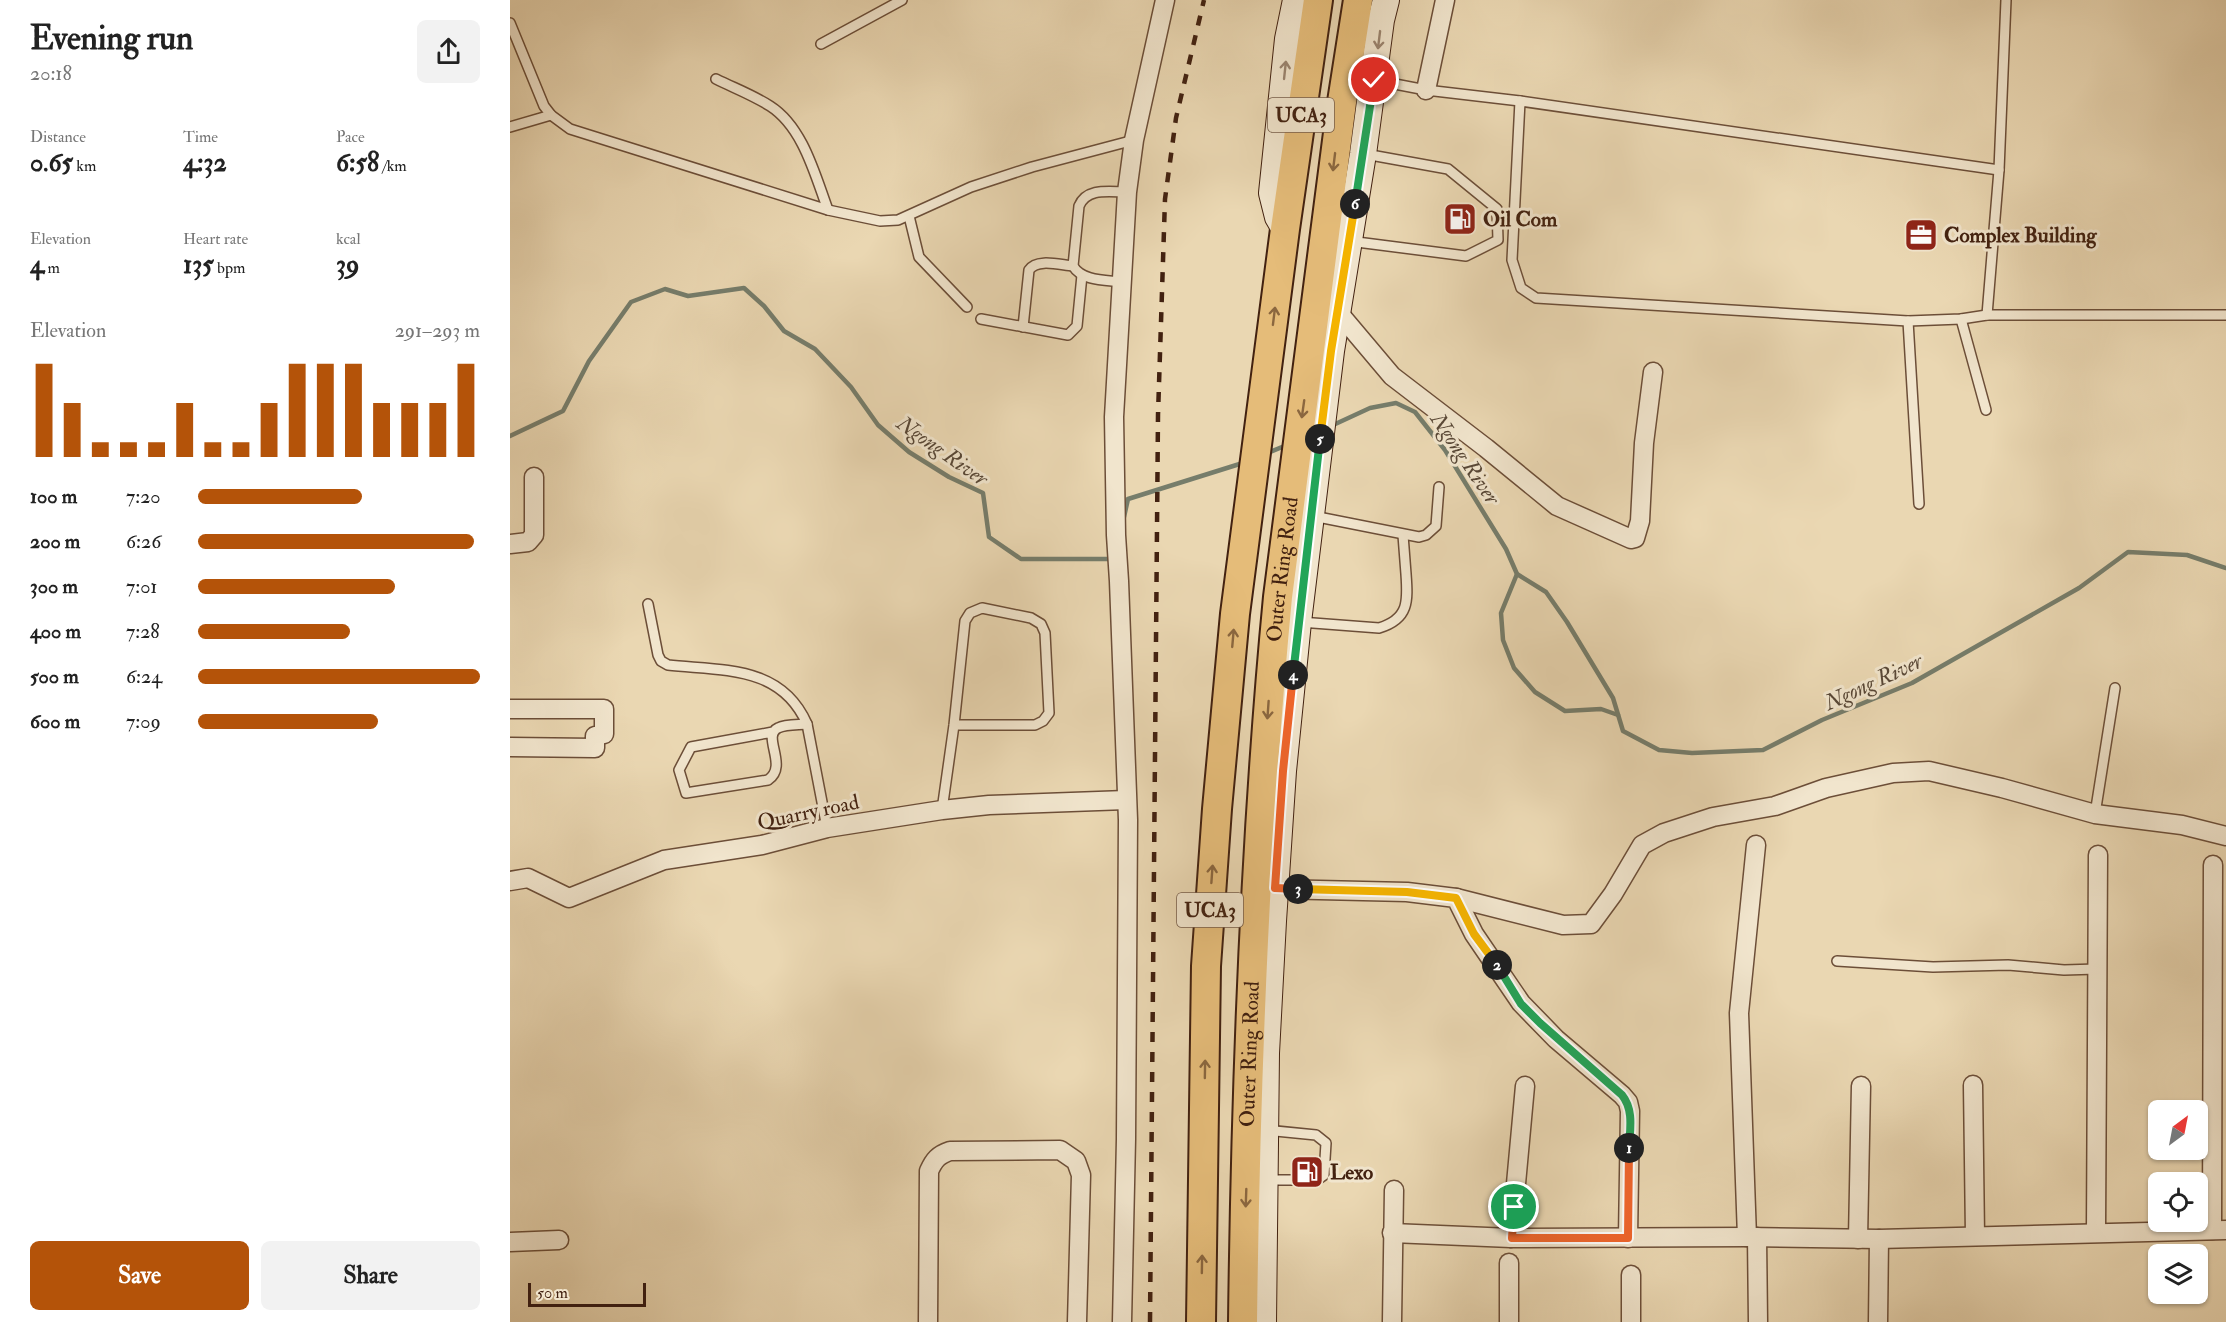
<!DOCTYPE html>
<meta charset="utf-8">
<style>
:root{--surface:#fff;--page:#f2f2f2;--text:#222;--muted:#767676;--accent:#b45309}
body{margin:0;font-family:"IM FELL Double Pica",serif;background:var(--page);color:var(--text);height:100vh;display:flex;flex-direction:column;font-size:22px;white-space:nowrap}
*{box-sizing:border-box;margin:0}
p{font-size:20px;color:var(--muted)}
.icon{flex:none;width:33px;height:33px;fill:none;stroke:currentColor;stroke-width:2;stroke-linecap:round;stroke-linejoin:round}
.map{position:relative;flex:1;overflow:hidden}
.drawer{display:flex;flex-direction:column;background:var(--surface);width:510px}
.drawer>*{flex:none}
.needle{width:39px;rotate:32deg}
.tools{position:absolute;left:1638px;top:1100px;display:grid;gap:12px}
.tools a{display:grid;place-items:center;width:60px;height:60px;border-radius:9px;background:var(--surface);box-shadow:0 2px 4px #0004;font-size:30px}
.scale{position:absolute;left:18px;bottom:15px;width:118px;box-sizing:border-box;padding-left:6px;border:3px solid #422110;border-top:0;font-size:16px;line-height:21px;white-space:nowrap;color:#422110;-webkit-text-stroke:4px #f1e5cd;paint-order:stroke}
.pin{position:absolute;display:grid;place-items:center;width:51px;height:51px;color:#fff;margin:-26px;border:3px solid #fff;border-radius:50%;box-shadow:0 2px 6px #0007}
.km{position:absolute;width:30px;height:30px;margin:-15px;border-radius:50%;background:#222;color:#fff;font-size:16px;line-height:30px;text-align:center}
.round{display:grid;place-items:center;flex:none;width:63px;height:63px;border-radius:9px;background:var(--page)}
.summary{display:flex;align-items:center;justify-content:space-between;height:102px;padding:0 30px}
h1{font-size:33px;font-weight:700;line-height:45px}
.figures{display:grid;grid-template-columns:repeat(3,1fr);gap:9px;height:102px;padding:6px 30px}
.figures div{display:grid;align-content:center}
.figures b{font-size:26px;font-weight:700}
.figures small{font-size:16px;font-weight:400}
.figures p{font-size:16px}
.chart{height:168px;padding:12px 30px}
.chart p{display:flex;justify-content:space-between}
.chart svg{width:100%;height:108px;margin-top:6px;stroke:var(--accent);stroke-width:6}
.action{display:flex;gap:12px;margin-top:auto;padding:12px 30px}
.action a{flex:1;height:69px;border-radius:9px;background:var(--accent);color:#fff;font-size:24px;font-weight:700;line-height:69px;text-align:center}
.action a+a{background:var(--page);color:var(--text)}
ul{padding:0 30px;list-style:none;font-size:20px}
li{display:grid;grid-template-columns:96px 72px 1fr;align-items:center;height:45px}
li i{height:15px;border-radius:8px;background:var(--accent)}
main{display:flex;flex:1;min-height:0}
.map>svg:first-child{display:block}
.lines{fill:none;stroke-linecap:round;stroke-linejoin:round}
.stream{stroke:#767d6b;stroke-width:4.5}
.lane-casing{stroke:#6c4e38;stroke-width:12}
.street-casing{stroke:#6c4e38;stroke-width:21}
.secondary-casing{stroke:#422110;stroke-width:28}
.primary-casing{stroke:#422110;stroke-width:32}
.lane{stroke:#f1e5cd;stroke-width:9}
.street{stroke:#f1e5cd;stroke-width:18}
.secondary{stroke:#f1e5cd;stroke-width:26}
.primary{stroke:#e5bc79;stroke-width:28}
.rail{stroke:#422110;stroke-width:4.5;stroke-dasharray:10 10;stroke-linecap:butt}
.oneway{stroke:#9a836e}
.oneway2{stroke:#8b673f}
.split-1-casing{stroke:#fff;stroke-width:12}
.split-2-casing{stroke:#fff;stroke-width:12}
.split-3-casing{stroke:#fff;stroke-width:12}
.split-4-casing{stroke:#fff;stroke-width:12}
.split-5-casing{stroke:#fff;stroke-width:12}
.split-6-casing{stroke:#fff;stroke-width:12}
.split-7-casing{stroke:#fff;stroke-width:12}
.split-1{stroke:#f0652b;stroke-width:8}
.split-2{stroke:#22a559;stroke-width:8}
.split-3{stroke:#f5b400;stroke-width:8}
.split-4{stroke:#f0652b;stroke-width:8}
.split-5{stroke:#22a559;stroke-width:8}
.split-6{stroke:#f5b400;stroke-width:8}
.split-7{stroke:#22a559;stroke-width:8}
.labels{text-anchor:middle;stroke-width:6;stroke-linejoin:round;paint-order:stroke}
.shield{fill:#f1e5cd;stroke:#765c49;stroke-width:1.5}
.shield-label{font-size:20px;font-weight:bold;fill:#422110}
.poi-label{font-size:21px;font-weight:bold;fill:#422110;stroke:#f1e5cd;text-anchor:start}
.street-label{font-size:21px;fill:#422110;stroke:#f1e5cd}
.water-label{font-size:22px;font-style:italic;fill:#584736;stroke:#f1e5cd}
</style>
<main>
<section class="drawer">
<div class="summary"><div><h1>Evening run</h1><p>20:18</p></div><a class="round"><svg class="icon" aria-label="share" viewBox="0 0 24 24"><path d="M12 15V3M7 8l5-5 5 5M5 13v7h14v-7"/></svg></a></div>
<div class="figures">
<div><p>Distance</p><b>0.65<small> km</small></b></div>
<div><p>Time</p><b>4:32</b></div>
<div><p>Pace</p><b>6:58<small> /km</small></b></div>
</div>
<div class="figures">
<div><p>Elevation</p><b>4<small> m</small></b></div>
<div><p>Heart rate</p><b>135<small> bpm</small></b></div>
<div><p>kcal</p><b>39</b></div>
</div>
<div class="chart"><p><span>Elevation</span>291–293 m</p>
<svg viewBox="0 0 160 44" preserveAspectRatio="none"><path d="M5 44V6M15 44V22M25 44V38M35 44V38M45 44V38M55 44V22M65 44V38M75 44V38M85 44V22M95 44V6M105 44V6M115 44V6M125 44V22M135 44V22M145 44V22M155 44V6"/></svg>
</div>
<ul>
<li><b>100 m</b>7:20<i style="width:58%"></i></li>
<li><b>200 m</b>6:26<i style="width:98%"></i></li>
<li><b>300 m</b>7:01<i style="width:70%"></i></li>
<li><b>400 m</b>7:28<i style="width:54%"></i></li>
<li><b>500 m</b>6:24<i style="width:100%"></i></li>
<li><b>600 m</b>7:09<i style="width:64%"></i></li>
</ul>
<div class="action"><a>Save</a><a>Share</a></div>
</section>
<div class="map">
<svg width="1716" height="1322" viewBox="0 0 1716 1322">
<rect width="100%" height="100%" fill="#ead7b2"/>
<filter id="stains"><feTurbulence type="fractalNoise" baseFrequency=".00333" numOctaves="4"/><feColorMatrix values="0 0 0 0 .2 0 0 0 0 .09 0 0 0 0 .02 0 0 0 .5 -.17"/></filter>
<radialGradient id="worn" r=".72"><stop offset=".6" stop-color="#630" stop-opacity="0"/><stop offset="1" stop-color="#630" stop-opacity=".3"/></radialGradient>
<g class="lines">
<!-- stream -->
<g class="stream">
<polyline points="821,426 860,408 886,403 905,412 935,450 996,549 1007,574 1036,592 1057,622 1103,698 1113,731 1149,750 1182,753 1253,750 1312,720 1402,683 1569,588 1618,552 1677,555 1716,568"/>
<polyline points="0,436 53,411 79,361 121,302 155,289 178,296 234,288 254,306 274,331 305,349 341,387 368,425 399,452 439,477 473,493 479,537 511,559 602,559 603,557"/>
<polyline points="755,454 777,445"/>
<polyline points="614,517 618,499 736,462"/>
<polyline points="1007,574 991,613 993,640 1004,668 1025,692 1055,711 1091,709 1108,715"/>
</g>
<!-- lane casing -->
<g class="lane-casing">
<g id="lane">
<polyline points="0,23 34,106 41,115 60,129 318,210 370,221 388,220 461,187 522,167 624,140"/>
<polyline points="311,44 392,0"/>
<path d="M206,79C224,88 243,95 260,106C293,127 305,175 318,210"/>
<polyline points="864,80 916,90 1010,101 1489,170"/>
<polyline points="1010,101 1002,260 1011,288 1026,298 1398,321 1451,319 1477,315 1716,315"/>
<polyline points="0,127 41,115"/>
<polyline points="399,216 409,257 457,307"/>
<polyline points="839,241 956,256 988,240 987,209 938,169 855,154"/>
<path d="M611,282C595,280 572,281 563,266L569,206C577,187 600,192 617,192"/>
<polyline points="1477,315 1489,170 1496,0"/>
<polyline points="471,319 558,335 567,326 572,275"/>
<polyline points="1451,319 1476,410"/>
<polyline points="1398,321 1409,504"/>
<path d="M513,327L519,270C527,258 550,265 563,266"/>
<polyline points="803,516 909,537 916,535 926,526 929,487"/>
<path d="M138,604L148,655L151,661L158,665C213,671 271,665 297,724L317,828"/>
<path d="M790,622L869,628C899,619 898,601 896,574C895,561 894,548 893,535"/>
<path d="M263,732L181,747L169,770L176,793L258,780C279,766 251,736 268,728C276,724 289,725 297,724"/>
<polyline points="432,810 444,725 455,621 460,613 472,608 521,618 531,624 535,633 539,713 533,721 525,725 444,725"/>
<polyline points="1585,814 1605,688"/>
<polyline points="1327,961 1423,967 1498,965 1554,970 1587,969"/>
<polyline points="756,1130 806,1135 816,1143 814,1175 807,1180 757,1180"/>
</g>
</g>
<!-- street casing -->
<g class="street-casing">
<g id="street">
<polyline points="916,90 935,0"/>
<polyline points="828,312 882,376 976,448 1047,506 1121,539 1125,538 1130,521 1134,443 1143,372"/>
<polyline points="0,544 18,542 24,535 24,477"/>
<polyline points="0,709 94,709 94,734 85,736 85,748 0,747"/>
<polyline points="0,881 18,878 59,898 154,860 252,845 317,828 432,810 479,805 616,800"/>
<polyline points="765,889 897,892 946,898 964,934 1011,1003 1046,1039 1112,1095 1118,1102 1120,1111 1118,1238"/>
<polyline points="946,898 1053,925 1081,924 1103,894 1132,845 1154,833 1203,817 1265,806 1316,788 1383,773 1419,771 1492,788 1585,814 1672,825 1716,836"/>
<polyline points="1463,1085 1465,1236"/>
<polyline points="1702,1230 1703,865"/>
<polyline points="1586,1232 1588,855"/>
<polyline points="882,1233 1001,1238 1237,1237 1369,1239 1716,1230"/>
<polyline points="1237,1237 1229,1013 1246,845"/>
<polyline points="1247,1237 1248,1322"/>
<polyline points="1001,1238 1015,1086"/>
<polyline points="1348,1239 1351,1086"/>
<polyline points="0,1242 49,1240"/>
<path d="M418,1322L419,1171C424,1160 428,1155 440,1151L550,1150L566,1161L571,1175L567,1322"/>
<polyline points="612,1322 616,1139 618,820 609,581 606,535 604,417 617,192 624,140 655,0"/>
<polyline points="882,1322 884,1190"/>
<polyline points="999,1322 999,1263"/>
<polyline points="1121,1322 1121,1275"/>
<polyline points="1368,1322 1369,1239"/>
</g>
</g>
<!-- secondary casing -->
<g class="secondary-casing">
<g id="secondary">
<polyline points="775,229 768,217 762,193 778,39 786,0"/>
<polyline points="753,1322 756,1053 763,921 773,771 788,622 821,351 853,154 871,20 876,0"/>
</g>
</g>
<!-- primary casing -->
<g class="primary-casing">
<g id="primary">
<polyline points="691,1322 696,966 707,809 725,614 775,229 808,0"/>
<path id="s1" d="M733,1322C736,1080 745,837 768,597L832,102L848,0"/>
</g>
</g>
<!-- lane -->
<use href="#lane" class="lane"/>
<!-- street -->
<use href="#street" class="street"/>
<!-- secondary -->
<use href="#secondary" class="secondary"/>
<!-- primary -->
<use href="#primary" class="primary"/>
<!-- rail -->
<polyline class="rail" points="640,1322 648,415 655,199 666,118 694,0"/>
</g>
<!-- one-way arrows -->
<defs><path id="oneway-shaft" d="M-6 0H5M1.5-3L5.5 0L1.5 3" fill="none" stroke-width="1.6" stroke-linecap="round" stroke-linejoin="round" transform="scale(1.5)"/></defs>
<g class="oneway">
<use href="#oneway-shaft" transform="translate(869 40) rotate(97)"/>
<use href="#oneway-shaft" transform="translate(775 70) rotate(-84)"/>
</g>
<g class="oneway2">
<use href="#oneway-shaft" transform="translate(824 162) rotate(97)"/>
<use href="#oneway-shaft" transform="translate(764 316) rotate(-83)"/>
<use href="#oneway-shaft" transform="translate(793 409) rotate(98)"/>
<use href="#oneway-shaft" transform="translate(723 638) rotate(-85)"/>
<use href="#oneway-shaft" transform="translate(758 710) rotate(94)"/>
<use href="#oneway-shaft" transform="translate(702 874) rotate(-86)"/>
<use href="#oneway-shaft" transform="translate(695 1069) rotate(-89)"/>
<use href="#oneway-shaft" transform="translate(736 1198) rotate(92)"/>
<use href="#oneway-shaft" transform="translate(692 1264) rotate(-89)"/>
</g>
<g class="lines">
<!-- split-1 casing -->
<g class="split-1-casing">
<polyline id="split-1" points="1004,1207 1002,1238 1118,1238 1119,1148"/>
</g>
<!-- split-2 casing -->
<g class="split-2-casing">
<path id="split-2" d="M987,965L1011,1004L1030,1023L1112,1095C1124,1110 1120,1129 1119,1148"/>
</g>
<!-- split-3 casing -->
<g class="split-3-casing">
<polyline id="split-3" points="788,889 897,892 946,898 964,934 987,965"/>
</g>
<!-- split-4 casing -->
<g class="split-4-casing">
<polyline id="split-4" points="783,675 773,771 765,888 788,889"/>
</g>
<!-- split-5 casing -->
<g class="split-5-casing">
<polyline id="split-5" points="783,675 810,439"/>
</g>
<!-- split-6 casing -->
<g class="split-6-casing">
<polyline id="split-6" points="810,439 821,351 845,204"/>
</g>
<!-- split-7 casing -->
<g class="split-7-casing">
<polyline id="split-7" points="845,204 864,80"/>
</g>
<!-- split-1 -->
<use href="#split-1" class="split-1"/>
<!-- split-2 -->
<use href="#split-2" class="split-2"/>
<!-- split-3 -->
<use href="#split-3" class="split-3"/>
<!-- split-4 -->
<use href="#split-4" class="split-4"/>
<!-- split-5 -->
<use href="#split-5" class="split-5"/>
<!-- split-6 -->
<use href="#split-6" class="split-6"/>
<!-- split-7 -->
<use href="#split-7" class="split-7"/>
</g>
<!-- icons -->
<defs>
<g id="fuel-square" transform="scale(1.725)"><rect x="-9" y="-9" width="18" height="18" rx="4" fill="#8f2418" stroke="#f1e5cd"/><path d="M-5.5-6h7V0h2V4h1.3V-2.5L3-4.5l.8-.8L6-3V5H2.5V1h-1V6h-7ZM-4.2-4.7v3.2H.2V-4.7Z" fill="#fff"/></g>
<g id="office-square" transform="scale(1.725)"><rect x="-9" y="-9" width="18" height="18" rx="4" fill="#8f2418" stroke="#f1e5cd"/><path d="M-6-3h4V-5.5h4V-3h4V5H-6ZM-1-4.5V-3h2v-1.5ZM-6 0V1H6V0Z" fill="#fff"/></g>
</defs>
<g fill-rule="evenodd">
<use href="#fuel-square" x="950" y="219"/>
<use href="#office-square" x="1411" y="235"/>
<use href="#fuel-square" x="797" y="1172"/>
</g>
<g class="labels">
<!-- shield labels -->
<g class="shield">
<rect x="758" y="98" width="66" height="34" rx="4.5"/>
<rect x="667" y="893" width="66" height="34" rx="4.5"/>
</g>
<g class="shield-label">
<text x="791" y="122">UCA3</text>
<text x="700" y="917">UCA3</text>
</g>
<!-- poi labels -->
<g class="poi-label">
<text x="973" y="226">Oil Com</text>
<text x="1434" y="242">Complex Building</text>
<text x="820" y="1179">Lexo</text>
</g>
<!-- street labels -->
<g class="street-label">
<text dy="7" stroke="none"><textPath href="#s1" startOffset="754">Outer Ring Road</textPath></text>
<text transform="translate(298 812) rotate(-12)" y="7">Quarry road</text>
<text dy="7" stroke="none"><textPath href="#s1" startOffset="268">Outer Ring Road</textPath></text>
</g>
<!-- water labels -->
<g class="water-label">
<text transform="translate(433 450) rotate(35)" y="8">Ngong River</text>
<text transform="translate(956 458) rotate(56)" y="8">Ngong River</text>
<text transform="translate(1363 681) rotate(-25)" y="8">Ngong River</text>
</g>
</g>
<rect width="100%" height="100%" filter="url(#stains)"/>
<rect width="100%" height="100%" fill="url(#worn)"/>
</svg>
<div class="tools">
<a><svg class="needle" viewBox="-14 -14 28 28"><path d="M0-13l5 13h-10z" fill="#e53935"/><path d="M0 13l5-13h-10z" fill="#767676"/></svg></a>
<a><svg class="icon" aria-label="locate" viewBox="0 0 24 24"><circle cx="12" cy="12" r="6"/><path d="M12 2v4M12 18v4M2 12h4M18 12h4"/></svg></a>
<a><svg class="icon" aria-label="layers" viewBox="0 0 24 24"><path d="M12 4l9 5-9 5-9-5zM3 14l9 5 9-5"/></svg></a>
</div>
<div class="scale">50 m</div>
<div class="pin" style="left:1004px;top:1207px;background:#1e9e55"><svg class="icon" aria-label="arrive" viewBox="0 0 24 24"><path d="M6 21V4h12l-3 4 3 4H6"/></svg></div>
<div class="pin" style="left:864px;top:80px;background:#d93025"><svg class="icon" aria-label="check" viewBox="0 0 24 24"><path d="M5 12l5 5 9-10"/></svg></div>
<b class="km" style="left:1119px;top:1148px">1</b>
<b class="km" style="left:987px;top:965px">2</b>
<b class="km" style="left:788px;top:889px">3</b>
<b class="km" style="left:783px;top:675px">4</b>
<b class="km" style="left:810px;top:439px">5</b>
<b class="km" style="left:845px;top:204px">6</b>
</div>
</main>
